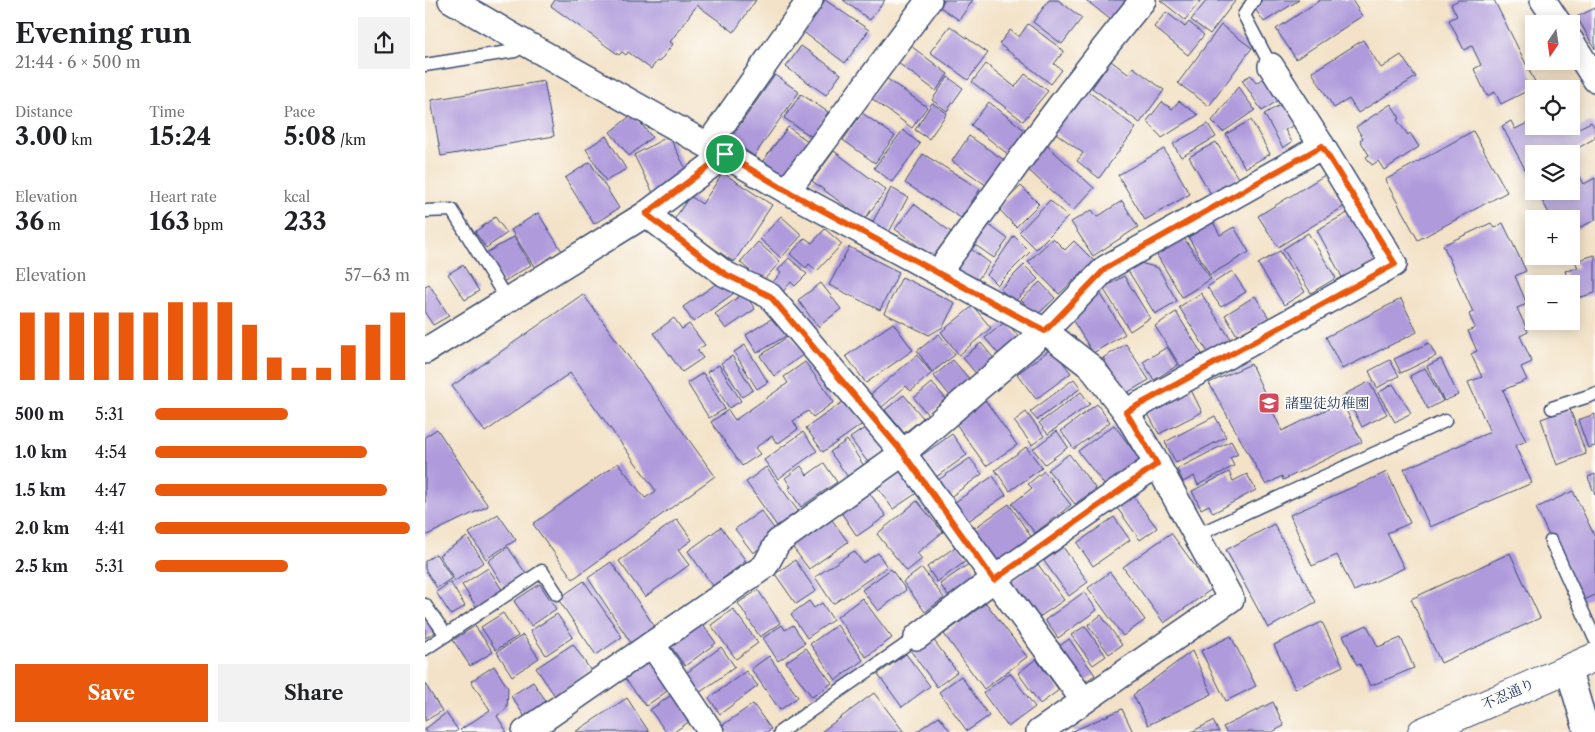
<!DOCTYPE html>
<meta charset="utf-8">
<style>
:root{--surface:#fff;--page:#f2f2f2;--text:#202124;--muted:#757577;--accent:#ea580c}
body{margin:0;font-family:"Libre Caslon Text","Noto Serif JP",serif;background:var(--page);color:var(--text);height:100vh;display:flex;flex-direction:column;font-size:19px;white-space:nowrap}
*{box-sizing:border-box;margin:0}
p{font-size:16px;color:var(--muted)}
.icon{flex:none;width:28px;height:28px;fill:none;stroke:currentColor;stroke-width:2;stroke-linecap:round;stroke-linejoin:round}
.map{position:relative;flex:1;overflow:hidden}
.side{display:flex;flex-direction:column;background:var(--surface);width:425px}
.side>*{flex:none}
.needle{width:32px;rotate:193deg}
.controls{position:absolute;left:1100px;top:15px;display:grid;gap:10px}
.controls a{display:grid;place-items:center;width:55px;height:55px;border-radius:0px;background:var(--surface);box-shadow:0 2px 12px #0003;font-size:25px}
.pin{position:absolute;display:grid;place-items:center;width:42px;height:42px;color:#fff;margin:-21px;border:2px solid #fff;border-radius:50%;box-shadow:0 1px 5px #0007}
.round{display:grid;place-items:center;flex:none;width:52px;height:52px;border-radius:0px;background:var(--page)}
.overview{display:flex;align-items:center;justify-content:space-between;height:85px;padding:0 15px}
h1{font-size:28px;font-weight:700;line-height:38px}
.figures{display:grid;grid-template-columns:repeat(3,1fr);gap:8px;height:85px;padding:5px 15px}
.figures div{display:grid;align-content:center}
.figures b{font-size:25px;font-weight:700}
.figures small{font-size:14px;font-weight:400}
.figures p{font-size:14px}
.chart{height:140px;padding:10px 15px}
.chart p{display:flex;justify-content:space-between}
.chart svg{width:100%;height:90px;margin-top:5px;stroke:var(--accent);stroke-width:6}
.primary-button{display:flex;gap:10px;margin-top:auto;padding:10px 15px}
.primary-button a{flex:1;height:58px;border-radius:0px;background:var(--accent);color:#fff;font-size:20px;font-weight:700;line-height:58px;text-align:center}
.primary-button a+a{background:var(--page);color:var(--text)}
ul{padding:0 15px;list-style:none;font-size:16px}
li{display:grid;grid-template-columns:80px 60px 1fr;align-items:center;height:38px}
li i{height:12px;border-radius:6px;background:var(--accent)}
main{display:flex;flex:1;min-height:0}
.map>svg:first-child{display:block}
.building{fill:#af9adc}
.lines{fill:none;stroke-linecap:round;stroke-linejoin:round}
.service-casing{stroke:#3b4a6e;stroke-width:15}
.minor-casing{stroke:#3b4a6e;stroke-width:28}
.secondary-casing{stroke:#3b4a6e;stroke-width:30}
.service{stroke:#fff;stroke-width:12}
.minor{stroke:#fff;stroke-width:25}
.secondary{stroke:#fff;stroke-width:28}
.route-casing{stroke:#fff;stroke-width:10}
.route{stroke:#ea580c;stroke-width:6}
.labels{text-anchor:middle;stroke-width:4;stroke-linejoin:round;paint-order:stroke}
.poi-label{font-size:14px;fill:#1b2f5e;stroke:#fdfcf7;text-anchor:start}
.street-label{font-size:14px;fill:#1b2f5e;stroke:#fdfcf7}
</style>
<main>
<section class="side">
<div class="overview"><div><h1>Evening run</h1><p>21:44 · 6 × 500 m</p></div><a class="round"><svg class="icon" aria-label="share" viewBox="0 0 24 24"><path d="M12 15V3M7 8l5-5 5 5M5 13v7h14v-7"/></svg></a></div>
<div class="figures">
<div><p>Distance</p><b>3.00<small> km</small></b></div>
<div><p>Time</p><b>15:24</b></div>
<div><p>Pace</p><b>5:08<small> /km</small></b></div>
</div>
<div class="figures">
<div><p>Elevation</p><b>36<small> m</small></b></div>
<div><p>Heart rate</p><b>163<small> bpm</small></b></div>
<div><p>kcal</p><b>233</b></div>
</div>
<div class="chart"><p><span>Elevation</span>57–63 m</p>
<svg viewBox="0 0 160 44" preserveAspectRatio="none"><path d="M5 44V11M15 44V11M25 44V11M35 44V11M45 44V11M55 44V11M65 44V6M75 44V6M85 44V6M95 44V17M105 44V33M115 44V38M125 44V38M135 44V27M145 44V17M155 44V11"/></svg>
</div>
<ul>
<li><b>500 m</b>5:31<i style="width:52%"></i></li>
<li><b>1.0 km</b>4:54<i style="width:83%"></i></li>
<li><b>1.5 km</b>4:47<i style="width:91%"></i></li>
<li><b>2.0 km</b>4:41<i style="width:100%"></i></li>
<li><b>2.5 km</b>5:31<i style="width:52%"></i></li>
</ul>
<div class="primary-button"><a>Save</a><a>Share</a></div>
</section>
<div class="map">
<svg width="1170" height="732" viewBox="0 0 1170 732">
<rect width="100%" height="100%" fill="#fdfcf7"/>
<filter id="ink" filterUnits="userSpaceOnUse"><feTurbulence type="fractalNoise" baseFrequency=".02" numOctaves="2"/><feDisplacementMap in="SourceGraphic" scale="10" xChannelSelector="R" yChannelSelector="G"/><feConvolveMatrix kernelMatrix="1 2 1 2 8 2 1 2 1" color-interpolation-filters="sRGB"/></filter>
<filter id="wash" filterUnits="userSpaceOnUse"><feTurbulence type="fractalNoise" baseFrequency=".0096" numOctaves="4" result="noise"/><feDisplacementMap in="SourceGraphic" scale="20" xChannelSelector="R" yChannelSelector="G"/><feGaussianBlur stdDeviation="1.12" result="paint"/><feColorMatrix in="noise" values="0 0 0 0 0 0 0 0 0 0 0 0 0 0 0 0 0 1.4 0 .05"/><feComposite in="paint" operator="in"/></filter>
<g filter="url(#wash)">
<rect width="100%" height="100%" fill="#f3e2c7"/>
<g id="blocks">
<!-- building -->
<g class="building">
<polygon points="130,0 331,0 309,32 272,5 245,42 248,44 234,62 232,61 226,69 203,52 201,55 197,52 194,55 126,6"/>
<polygon points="400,0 444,30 420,63 377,31"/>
<polygon points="418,0 460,0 445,20"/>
<polygon points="519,0 548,0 534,20 515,7"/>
<polygon points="624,0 633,0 657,18 637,44 608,22"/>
<polygon points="661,0 701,0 686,20"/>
<polygon points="735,0 776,0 760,20"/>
<polygon points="782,0 811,0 785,34 766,20"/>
<polygon points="837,0 874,0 839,22 830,9"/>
<polygon points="895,0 927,0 937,16 871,59 851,29"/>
<polygon points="1034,0 1069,0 1112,86 1076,104 1070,92 1062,96 1049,69 1056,65 1047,46 1039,50 1024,20 1032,16 1026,4"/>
<polygon points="1170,8 1170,49 1152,17"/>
<polygon points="741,12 760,27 764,22 779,35 763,55 729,27"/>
<polygon points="603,24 639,51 629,64 637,70 626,84 574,44 585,30 594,37"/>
<polygon points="796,25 827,48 784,106 753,83"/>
<polygon points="525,26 563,53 543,80 505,52"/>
<polygon points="938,40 956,68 976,55 991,77 933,113 924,99 909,108 887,72"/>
<polygon points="376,46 416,74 401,95 361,67"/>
<polygon points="486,46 523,74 511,91 473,63"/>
<polygon points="686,61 703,74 708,67 739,90 715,123 667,88"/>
<polygon points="561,64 590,87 600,74 623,91 598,121 547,82"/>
<polygon points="844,74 858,97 837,111 817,80 826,75 831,83"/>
<polygon points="350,75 374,92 329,156 305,139"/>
<polygon points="523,77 538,88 522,111 507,100"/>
<polygon points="461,78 502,107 487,128 446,98"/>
<polygon points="119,81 129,136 16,156 6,100"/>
<polygon points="813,87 830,110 798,132 787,121"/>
<polygon points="660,89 711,128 674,178 652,161 658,153 628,131"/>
<polygon points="376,94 403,112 387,137 359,118"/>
<polygon points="864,100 876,121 860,130 867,142 858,148 839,114"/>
<polygon points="754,101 773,115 737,138 722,121 737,102 747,109"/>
<polygon points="564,102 602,132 584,155 546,125"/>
<polygon points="507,103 522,113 504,139 490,130"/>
<polygon points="966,104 975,118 972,120 983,135 985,133 994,147 959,170 953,161 947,165 941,157 944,155 935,140 938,138 931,127"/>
<polygon points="437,113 470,136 450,163 418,140"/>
<polygon points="208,114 227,137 204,156 185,132"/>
<polygon points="826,120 845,154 820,168 801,134"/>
<polygon points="1109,120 1109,126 1126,126 1129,131 1140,126 1144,133 1166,122 1170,128 1170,138 1143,154 1109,154 1109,186 1077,126 1086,121 1090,129"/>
<polygon points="783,124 791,137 756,157 748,144"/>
<polygon points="363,127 387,144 362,178 338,161"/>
<polygon points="478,130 495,144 467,182 449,168"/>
<polygon points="1048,131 1082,192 993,240 960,180"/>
<polygon points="181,136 201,169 181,181 161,149"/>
<polygon points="244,136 264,175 228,193 209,155"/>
<polygon points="544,136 582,162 565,188 527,161"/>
<polygon points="618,142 669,188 648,211 598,165"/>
<polygon points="791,142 813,178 786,194 764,157"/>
<polygon points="739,149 765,194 720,220 693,175"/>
<polygon points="409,151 461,190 439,220 387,181"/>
<polygon points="498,154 555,189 536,218 480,183"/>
<polygon points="1146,160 1159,184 1170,178 1170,220 1146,232 1146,219 1127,219 1112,191 1146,191"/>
<polygon points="165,162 194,208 169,224 140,178"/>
<polygon points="298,173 347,205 309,262 248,221 265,196 277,204"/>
<polygon points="900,175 920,206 853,247 833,216"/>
<polygon points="596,186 614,204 591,227 573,208"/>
<polygon points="466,188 483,197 463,234 446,225"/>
<polygon points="625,200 643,217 611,249 594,232"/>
<polygon points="697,201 713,227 668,256 646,222 667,210 672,217"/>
<polygon points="489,204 526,232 508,257 470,229"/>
<polygon points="926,211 953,260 918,279 892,230"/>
<polygon points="113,213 137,251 110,268 86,230"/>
<polygon points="356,216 377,235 356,258 335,239"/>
<polygon points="70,217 82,233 61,248 50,232"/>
<polygon points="786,218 795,235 809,227 824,252 785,275 761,233"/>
<polygon points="560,222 583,239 569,258 546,242"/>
<polygon points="1066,223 1069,228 1078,223 1101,271 1090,276 1102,304 1092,308 1103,332 1095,336 1107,362 1096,367 1102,380 1078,390 1101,441 1090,446 1107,483 1005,527 979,469 1065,432 1043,382 1057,377 1046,354 1052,351 1043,331 1050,328 1044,314 1048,312 1018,245"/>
<polygon points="400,229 417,244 392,271 384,264 381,268 365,254 380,238 387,243"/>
<polygon points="883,233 911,278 886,293 858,249"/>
<polygon points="757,235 786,279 757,297 730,252"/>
<polygon points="589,236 605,252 572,285 562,275"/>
<polygon points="89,237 106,265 78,282 61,253"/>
<polygon points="628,238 640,250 649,241 669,261 634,294 603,262"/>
<polygon points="333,242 355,262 337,282 315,262"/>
<polygon points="542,246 565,263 550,283 527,267"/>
<polygon points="424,247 474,272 455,310 404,285"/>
<polygon points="855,251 880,292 859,305 833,264"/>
<polygon points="1170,255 1170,293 1146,300 1146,284 1144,284 1140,271 1153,268 1150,261"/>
<polygon points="364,258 382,274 370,286 366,282 356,294 346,284 356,273 353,270"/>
<polygon points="705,260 733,268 752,301 730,314 702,269"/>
<polygon points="38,265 54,291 40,300 23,274"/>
<polygon points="599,265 613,279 589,302 575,289"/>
<polygon points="807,271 821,292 796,307 782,287"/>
<polygon points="699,276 725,318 705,331 678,288"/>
<polygon points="477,277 530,303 518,327 504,335 459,313"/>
<polygon points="298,279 308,294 268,322 258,307"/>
<polygon points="615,282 630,298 611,316 596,300"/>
<polygon points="396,283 416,309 393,327 373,300"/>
<polygon points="4,284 24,316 8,325 0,313 0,286"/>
<polygon points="674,291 700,334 668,353 642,311"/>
<polygon points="319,293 330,309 301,329 290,314"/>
<polygon points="776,293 806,340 784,354 754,307"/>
<polygon points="158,294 290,476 148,579 108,524 193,463 220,498 231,491 145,373 60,432 27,386"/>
<polygon points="830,296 844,318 813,337 800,315"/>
<polygon points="976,299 992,332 917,369 901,337"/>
<polygon points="548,306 566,328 534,355 516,332"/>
<polygon points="751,312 777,354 756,367 730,326"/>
<polygon points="354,314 366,333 332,353 321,335"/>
<polygon points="249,318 257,329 264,324 280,345 272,350 278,358 257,372 229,333"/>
<polygon points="581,321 597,341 576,357 560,338"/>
<polygon points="468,323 488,350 441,383 421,356"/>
<polygon points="514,334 530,355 507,372 492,351"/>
<polygon points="365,335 379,354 349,376 335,356"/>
<polygon points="556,343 571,361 553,376 538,358"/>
<polygon points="1004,343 1011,356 976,373 969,359"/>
<polygon points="701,344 724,380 700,394 678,358"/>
<polygon points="320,345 343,382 332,389 309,352"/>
<polygon points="742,347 753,365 729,380 718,362"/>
<polygon points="627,348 646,373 611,399 592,374"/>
<polygon points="492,355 507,373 486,391 481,386 456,408 445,395"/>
<polygon points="307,356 328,390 317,397 296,363"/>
<polygon points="1016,359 1033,395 1019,401 1002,366"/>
<polygon points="528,360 546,381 526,397 509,376"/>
<polygon points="965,360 974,376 952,388 944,371"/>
<polygon points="380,362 409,402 388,417 383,411 368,421 373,429 352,444 347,436 330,448 335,454 317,466 286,422 303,410 310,420 363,383 359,377"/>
<polygon points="826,364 857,431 917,402 937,442 858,480 857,476 841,485 784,383"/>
<polygon points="294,365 316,401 304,408 282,372"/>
<polygon points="1000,368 1018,401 1003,409 985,376"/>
<polygon points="278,373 300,409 284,418 262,383"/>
<polygon points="649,379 656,388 612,420 605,412"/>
<polygon points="944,382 962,414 937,427 920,394"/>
<polygon points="507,383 522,400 503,415 489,398"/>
<polygon points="968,384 986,413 970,422 953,393"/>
<polygon points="766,390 777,412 734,434 722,412"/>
<polygon points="656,392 665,404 623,434 614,423"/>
<polygon points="479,395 498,418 479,433 460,410"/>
<polygon points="422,399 439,423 398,452 381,428"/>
<polygon points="560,400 592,445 561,466 529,421"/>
<polygon points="672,404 685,422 649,449 636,431"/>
<polygon points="1145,409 1161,454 1132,465 1116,419"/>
<polygon points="601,412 619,436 607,445 589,421"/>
<polygon points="1170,414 1170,446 1163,448 1153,420"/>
<polygon points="790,416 801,437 751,463 740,442"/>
<polygon points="444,425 462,451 444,464 425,438"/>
<polygon points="689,425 716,461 681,487 653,451"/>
<polygon points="12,429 63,506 0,536 0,437"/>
<polygon points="632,431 643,447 620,464 608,449"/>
<polygon points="378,432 392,451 353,479 339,460"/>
<polygon points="527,434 542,455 511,477 496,456"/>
<polygon points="422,440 439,466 423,477 405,452"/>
<polygon points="806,441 813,454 805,458 809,466 773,485 769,476 758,482 752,469"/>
<polygon points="601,447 617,468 585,491 570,470"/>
<polygon points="644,454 671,489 650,504 623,470"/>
<polygon points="545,458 557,474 524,498 512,481"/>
<polygon points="399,463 412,482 376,507 363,488 366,487 360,478 376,466 382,475"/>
<polygon points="476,465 495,491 468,509 450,484"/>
<polygon points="341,467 373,511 352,526 321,482"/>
<polygon points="619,471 646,505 610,533 587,504 607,488 603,484"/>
<polygon points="804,472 808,481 822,474 831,490 788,513 784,505 776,509 767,491"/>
<polygon points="962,472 985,523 962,533 979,568 929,591 912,555 887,566 865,515"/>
<polygon points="1170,474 1170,495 1163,477"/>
<polygon points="568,476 581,495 539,524 526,505"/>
<polygon points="443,491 461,516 432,536 415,511"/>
<polygon points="1148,491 1170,537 1170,595 1155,602 1111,508"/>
<polygon points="706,493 732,528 715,540 690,505"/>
<polygon points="492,501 518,532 492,553 497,559 482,571 452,534"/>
<polygon points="584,504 609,541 574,566 548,529"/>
<polygon points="336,511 351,531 340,539 343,543 328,553 310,529"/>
<polygon points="402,513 423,542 384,569 363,541"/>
<polygon points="73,514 91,540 61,559 44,533"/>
<polygon points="689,517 705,540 668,566 652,543"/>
<polygon points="252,519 267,540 253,550 264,565 220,597 194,561"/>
<polygon points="849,524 891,602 843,628 801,550"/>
<polygon points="296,527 321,561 288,586 263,551"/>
<polygon points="746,533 787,589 739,623 698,567"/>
<polygon points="42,537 59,562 30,581 14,555"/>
<polygon points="533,545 544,559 512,582 502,567"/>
<polygon points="83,547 101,574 80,588 63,561"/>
<polygon points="638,547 663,582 644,596 619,561"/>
<polygon points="429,551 438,563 453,553 462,567 408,604 390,577"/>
<polygon points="1085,553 1115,618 1016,663 986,599"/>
<polygon points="11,554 27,578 12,588 0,569 0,561"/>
<polygon points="370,560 391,591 371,604 350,574"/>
<polygon points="186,562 232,630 208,646 163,578"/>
<polygon points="545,563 554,576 524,597 515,584"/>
<polygon points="612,563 639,600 610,620 584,583"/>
<polygon points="63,568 78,591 52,608 37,585"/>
<polygon points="497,568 519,598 500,612 478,582"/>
<polygon points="466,569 481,590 453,611 437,590"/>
<polygon points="685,572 720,620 698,636 663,588"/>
<polygon points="159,581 197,637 171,655 133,599"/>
<polygon points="25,582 40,606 26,615 11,592"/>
<polygon points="115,584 131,609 106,626 89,601"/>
<polygon points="333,590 355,623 335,637 313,603"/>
<polygon points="659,592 672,610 633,638 620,620"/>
<polygon points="437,598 467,638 441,657 412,617"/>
<polygon points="384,601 389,608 397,603 408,620 382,638 366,614"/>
<polygon points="561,603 602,657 559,689 519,634"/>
<polygon points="308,609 333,643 311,659 286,625"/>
<polygon points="78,613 93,636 71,650 56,627"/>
<polygon points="132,614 148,637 121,655 105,631"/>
<polygon points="676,615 697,645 684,654 663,625"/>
<polygon points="0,616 10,632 0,638"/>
<polygon points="275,621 291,643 260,666 244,644"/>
<polygon points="897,622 918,666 870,689 849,645"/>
<polygon points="357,625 360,630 368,625 380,643 353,661 338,638"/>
<polygon points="412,625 438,660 411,680 385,644"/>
<polygon points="942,625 953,647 976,638 989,668 945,686 935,664 932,665 918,636"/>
<polygon points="50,626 68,652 45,666 28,640"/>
<polygon points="660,626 681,656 668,665 646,635"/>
<polygon points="98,635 114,658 87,676 72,652"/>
<polygon points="505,635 532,672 512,687 485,650"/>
<polygon points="806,636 831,686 801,701 776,651"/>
<polygon points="644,639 670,675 657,684 631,649"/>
<polygon points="148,644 166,671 130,696 111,668"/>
<polygon points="296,647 310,667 274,693 260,674"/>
<polygon points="381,648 407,683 387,697 361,662"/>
<polygon points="767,651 787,694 723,725 708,695"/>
<polygon points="481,654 505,686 477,707 453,674"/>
<polygon points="344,656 373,697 355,710 326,669"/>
<polygon points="226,657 248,687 221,706 199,677"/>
<polygon points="611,659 634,690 615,704 593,673"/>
<polygon points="69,666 83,688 82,708 72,716 82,732 37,732 35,730 65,710 46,681"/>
<polygon points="321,671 333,686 295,714 284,698"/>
<polygon points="585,673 610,707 583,727 558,693"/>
<polygon points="536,676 564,716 542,731 514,692"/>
<polygon points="108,682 124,705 102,720 86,696"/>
<polygon points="0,684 17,711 0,721"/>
<polygon points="252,691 271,717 249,732 241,732 225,710"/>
<polygon points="449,693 479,732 396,732"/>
<polygon points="202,698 224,732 150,732"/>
<polygon points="848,702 859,726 847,732 801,732 798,727"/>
<polygon points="328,704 346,729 342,732 299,732 295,727"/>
<polygon points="697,709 708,732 646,732"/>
<polygon points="21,713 33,730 30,732 0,732 0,729"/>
<polygon points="514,716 526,732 491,732"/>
<polygon points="788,721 794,732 766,732"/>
</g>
</g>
</g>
<g filter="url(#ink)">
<use href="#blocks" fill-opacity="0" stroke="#3b4a6e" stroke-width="1"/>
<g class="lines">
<!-- service casing -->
<g class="service-casing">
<g id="service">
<polyline points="829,0 819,15 846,66"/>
<polyline points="0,65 90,51 100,43"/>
<polyline points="0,211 27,210 82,300"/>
<polyline points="1127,408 1170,394"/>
<polyline points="772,535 1020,421"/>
<polyline points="1126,541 1170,639"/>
<polyline points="0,605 21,635"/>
<polyline points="0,649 117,571 132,594"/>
<polyline points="355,732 492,637"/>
</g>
</g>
<!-- minor casing -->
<g class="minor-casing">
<g id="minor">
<polyline points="26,0 100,43 300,155 362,191 620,331 666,367 701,412 732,464 806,599 614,732"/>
<polyline points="1118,0 1134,24"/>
<polyline points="1146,41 1170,79"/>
<polyline points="283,145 385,0"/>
<polyline points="362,191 504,0"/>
<polyline points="221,214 300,274 345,296 478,453 659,701"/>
<path d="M513,273C580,181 645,88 718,0"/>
<polyline points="0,351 221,214 300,155"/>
<polyline points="701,412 969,264 897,146 846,66"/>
<polyline points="492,637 569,579 732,464"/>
<polyline points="1143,668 1162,732"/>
<polyline points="100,732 227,644"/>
<polyline points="286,732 227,644 340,566 353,542 478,453 620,331 681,268 897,146"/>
</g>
</g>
<!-- secondary casing -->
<g class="secondary-casing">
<polyline id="secondary" points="997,732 1170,657"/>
</g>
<!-- service -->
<use href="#service" class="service"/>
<!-- minor -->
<use href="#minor" class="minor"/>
<!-- secondary -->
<use href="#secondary" class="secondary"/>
</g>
</g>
<g class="lines" filter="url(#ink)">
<!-- route casing -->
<g class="route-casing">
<polygon id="route" points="897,146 970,264 701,412 732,464 569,580 478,453 345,296 300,274 221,214 300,154 362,191 620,331 681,268"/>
</g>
<!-- route -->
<use href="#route" class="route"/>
</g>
<!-- icons -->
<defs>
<g id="school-square" transform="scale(1.125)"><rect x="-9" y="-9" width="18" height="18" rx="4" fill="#d1495b" stroke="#fdfcf7"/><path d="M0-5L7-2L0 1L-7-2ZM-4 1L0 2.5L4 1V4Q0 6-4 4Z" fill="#fff"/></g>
</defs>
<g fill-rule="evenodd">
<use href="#school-square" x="844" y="403"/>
</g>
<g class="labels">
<!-- poi labels -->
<g class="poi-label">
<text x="860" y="408">諸聖徒幼稚園</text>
</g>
<!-- street labels -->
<g class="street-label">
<text transform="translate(1083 694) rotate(-24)" y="5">不忍通り</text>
</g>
</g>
</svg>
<div class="controls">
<a><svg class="needle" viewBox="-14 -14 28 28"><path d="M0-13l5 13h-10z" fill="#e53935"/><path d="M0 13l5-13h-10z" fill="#757577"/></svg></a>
<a><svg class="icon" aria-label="locate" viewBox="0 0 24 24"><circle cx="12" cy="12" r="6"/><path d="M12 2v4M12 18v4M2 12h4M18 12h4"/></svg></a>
<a><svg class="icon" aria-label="layers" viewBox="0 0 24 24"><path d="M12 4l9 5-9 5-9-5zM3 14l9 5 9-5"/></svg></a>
<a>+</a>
<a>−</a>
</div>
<div class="pin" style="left:300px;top:154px;background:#1e9e55"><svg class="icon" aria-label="arrive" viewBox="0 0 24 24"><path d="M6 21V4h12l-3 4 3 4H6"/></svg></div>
</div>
</main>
